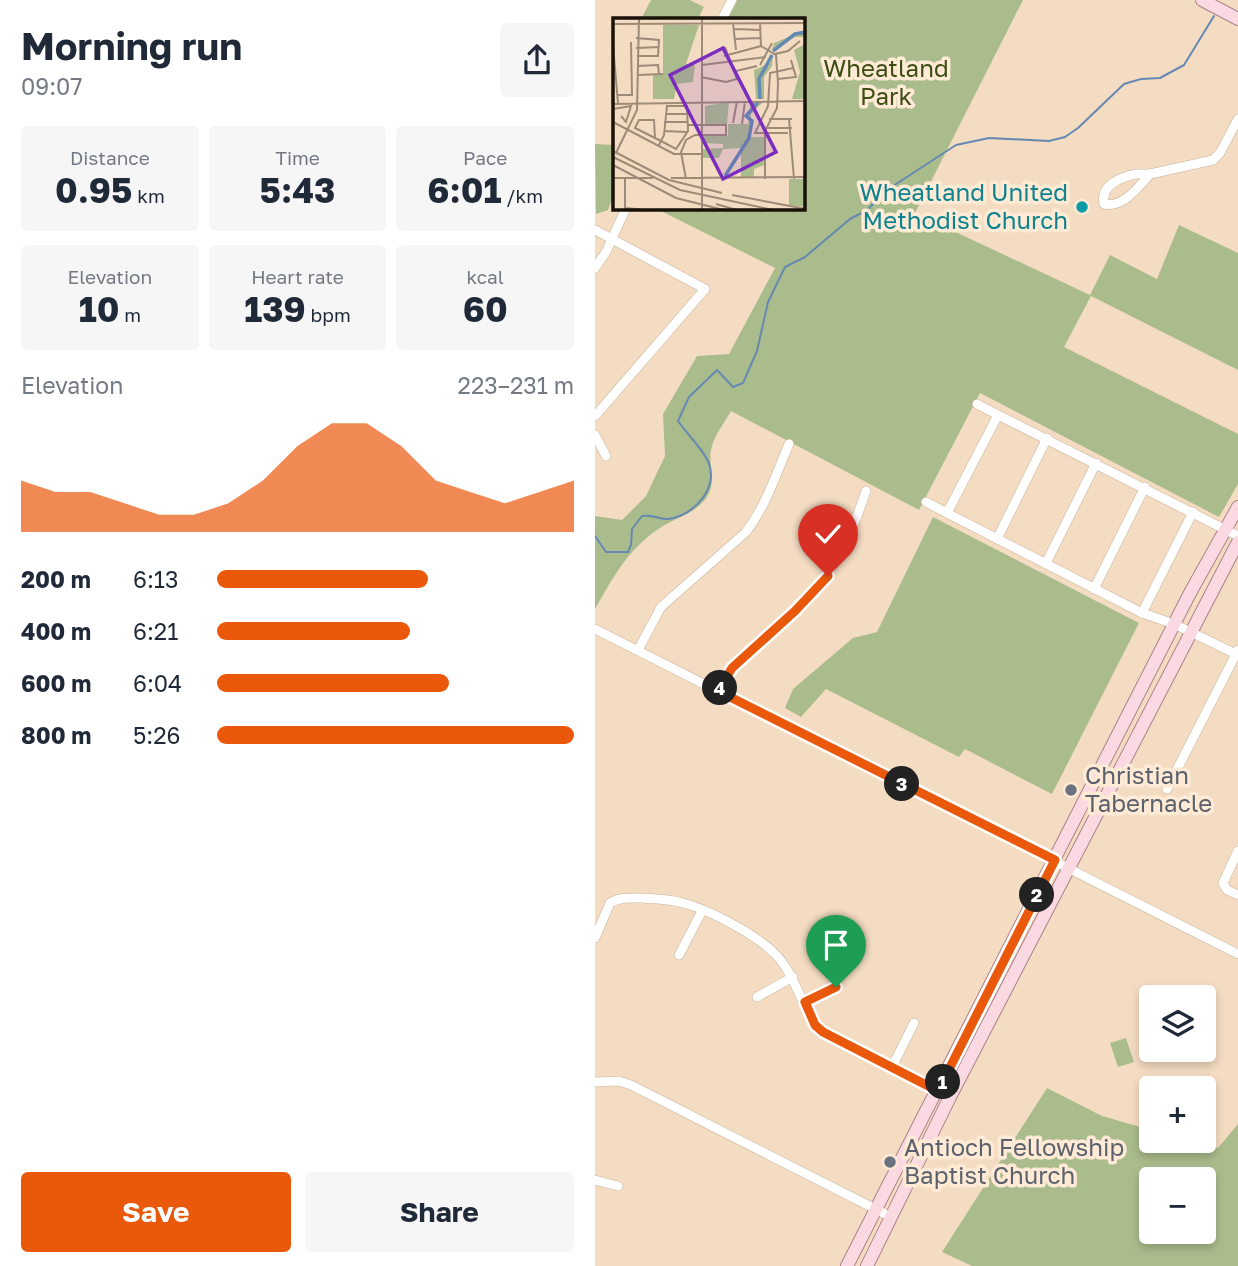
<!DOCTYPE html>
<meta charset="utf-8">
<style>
:root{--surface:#fff;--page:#f6f6f7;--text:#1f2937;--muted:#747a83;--accent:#ea580c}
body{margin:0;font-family:"Golos Text",sans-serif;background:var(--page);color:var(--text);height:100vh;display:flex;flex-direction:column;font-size:26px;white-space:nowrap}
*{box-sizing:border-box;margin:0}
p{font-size:23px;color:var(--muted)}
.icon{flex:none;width:38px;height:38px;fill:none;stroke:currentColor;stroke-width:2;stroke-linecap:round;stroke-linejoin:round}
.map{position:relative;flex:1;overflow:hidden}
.details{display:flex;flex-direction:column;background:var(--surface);width:595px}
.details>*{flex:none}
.buttons{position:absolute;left:544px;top:985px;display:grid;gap:14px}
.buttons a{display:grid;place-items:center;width:77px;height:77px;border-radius:7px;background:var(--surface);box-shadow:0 4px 10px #0003;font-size:35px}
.pin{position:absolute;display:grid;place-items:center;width:60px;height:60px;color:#fff;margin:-72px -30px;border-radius:50% 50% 50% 0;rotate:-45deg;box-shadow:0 0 7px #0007}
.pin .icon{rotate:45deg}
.km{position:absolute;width:35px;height:35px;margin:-18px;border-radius:50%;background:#222;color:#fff;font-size:19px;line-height:35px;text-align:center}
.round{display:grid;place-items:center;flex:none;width:74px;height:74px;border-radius:7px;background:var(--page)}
.headline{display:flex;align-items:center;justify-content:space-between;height:119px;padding:0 21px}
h1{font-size:38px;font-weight:700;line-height:52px}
.stats{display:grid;grid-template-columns:repeat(3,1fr);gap:10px;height:119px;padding:7px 21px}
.stats div{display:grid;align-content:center;border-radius:7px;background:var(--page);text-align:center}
.stats b{font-size:35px;font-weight:700}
.stats small{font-size:19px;font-weight:400}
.stats p{font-size:19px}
.chart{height:196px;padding:14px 21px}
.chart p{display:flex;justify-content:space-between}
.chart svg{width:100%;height:126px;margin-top:7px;fill:var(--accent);opacity:.7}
.cta{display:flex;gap:14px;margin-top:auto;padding:14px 21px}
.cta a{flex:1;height:80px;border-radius:7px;background:var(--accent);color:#fff;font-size:28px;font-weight:700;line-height:80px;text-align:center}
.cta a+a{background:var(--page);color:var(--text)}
ul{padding:0 21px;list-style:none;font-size:23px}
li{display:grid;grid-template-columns:112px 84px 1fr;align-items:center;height:52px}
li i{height:18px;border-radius:9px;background:var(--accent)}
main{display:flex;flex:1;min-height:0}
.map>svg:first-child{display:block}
.green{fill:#abbc8c;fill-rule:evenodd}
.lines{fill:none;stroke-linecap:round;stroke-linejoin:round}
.stream{stroke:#6589b2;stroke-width:2}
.minor-casing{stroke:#cab299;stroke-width:10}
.major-casing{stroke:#ab8389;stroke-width:14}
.minor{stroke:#fff;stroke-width:9}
.major{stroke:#fbd9e2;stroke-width:12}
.route-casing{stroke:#fff;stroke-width:14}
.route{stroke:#ea580c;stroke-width:9}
.culture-dot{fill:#0f9aa8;stroke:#feead5;stroke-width:2.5}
.worship-dot{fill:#6b7280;stroke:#feead5;stroke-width:2.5}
.labels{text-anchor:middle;stroke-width:7;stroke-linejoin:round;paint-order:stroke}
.park-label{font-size:24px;fill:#3d4d13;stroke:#feead5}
.culture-label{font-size:24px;fill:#0d838f;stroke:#feead5;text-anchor:end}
.worship-label{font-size:24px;fill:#5b616d;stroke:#feead5;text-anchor:start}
.inset-river{fill:none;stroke:#6589b2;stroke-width:3.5}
.inset-road{fill:none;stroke:#9d8b78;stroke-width:2}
.view{fill:#7b2cbf;fill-opacity:0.15;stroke:#7b2cbf;stroke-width:3.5}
.inset-edge{fill:none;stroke:#1a1209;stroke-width:3.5}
</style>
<main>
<section class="details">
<div class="headline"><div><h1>Morning run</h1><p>09:07</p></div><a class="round"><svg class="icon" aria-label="share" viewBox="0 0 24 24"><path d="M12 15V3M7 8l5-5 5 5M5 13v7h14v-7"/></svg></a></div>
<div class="stats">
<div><p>Distance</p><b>0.95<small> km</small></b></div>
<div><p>Time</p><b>5:43</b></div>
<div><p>Pace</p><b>6:01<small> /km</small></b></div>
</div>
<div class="stats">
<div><p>Elevation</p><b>10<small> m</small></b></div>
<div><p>Heart rate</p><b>139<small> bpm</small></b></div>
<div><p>kcal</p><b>60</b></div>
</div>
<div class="chart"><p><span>Elevation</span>223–231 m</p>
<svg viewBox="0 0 160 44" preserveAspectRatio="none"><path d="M0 44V26L10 30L20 30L30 34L40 38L50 38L60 34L70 26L80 14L90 6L100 6L110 14L120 26L130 30L140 34L150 30L160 26V44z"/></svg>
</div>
<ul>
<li><b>200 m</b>6:13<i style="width:59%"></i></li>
<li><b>400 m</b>6:21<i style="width:54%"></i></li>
<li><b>600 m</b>6:04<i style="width:65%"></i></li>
<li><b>800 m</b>5:26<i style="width:100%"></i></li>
</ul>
<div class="cta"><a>Save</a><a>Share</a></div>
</section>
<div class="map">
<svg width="643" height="1266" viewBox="0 0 643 1266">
<rect width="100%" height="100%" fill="#f4dcc2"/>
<!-- green -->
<g class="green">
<polygon points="56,0 95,0 109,7 103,19 46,19"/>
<path d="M142,0H428L320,213L495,295L515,255L562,279L584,225L643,253V370L496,296L469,347L643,434V484L624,517L385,393L324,510L136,411C130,422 118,437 116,450C113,466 122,481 112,497C101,513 83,517 68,526C34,547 19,576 0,609V516L27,520L51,496L70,456L68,414L102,356L134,354L180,268L60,208H208V19H132Z"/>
<polygon points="0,144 19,145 19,194 13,210 1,214"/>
<polygon points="338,517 544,623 457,794 370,749 364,757 231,689 206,717 190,708 198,689 258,638 282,632"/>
<polygon points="531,1038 539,1062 523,1067 515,1043"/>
<path d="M452,1088L507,1116L556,1130V1141H596L623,1148L643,1124V1266H377L347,1252ZM556,1180H609V1232H556Z"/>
</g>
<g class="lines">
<!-- stream -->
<path class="stream" d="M0,536L11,552H33L36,545L37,529L47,516C60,514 64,520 73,519C99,516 125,487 113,461C106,447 92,434 83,421L94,397L122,370L138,387L148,383L162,351L173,302L190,267L210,257L255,219L272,210L292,190L361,145L394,138L454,141L470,137L483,128L529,84L546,79L565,78L589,65L619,16"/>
<!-- minor casing -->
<g class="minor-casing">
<g id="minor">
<polyline points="127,19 137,0"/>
<path d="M541,174H555C543,187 529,208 509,204C505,185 526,177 541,174Z"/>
<polyline points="555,174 618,160 625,153 643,119"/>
<polyline points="0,230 110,289 0,416"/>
<polyline points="0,268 11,252 31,208"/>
<polyline points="382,404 403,415"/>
<polyline points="0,435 11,456"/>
<polyline points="331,502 352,513"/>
<polyline points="643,536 403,415 352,513 547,613 579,624 643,655"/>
<polyline points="402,539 452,438"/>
<polyline points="451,563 501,463"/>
<polyline points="499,589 550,487"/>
<polyline points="547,613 598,512"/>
<polyline points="0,629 643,954"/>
<path d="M43,650L66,607L151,532C171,506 181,474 194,444"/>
<path d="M123,691C140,657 175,636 201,610C241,571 253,544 271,491"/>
<polyline points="572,789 643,650"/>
<polyline points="643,851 628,883 632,890 643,895"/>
<path d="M0,938L15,903C24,897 35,898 46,898C60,899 75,899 88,903C115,910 162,935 181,955C203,978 207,1013 228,1032L355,1097"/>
<polyline points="84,955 107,911"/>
<polyline points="162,997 198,977"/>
<polyline points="210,1002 241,987"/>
<polyline points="297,1067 319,1023"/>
<polyline points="0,1082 24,1081 36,1085 296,1217"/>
<polyline points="0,1180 23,1186"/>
</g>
</g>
<!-- major casing -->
<g class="major-casing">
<g id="major">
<polyline points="607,0 643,19"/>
<polyline points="252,1266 595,593 643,507"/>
<polyline points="272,1266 355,1097 643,542"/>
</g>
</g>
<!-- minor -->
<use href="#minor" class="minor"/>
<!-- major -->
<use href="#major" class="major"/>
</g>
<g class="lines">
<!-- route casing -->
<g class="route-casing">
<polyline id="route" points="233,576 200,611 137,668 123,691 460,860 343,1091 228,1032 220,1025 210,1002 241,987"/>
</g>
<!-- route -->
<use href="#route" class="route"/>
</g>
<!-- markers -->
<circle class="culture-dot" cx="487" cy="207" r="7"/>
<g class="worship-dot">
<circle cx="476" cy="790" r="7"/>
<circle cx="295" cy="1162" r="7"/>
</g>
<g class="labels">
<!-- park labels -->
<g class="park-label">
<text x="291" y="77">Wheatland<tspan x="291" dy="28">Park</tspan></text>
</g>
<!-- culture labels -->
<g class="culture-label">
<text x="473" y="201">Wheatland United<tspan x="473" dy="28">Methodist Church</tspan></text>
</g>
<!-- worship labels -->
<g class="worship-label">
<text x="490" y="784">Christian<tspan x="490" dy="28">Tabernacle</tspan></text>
<text x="309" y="1156">Antioch Fellowship<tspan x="309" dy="28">Baptist Church</tspan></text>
</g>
</g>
<!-- overview -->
<g transform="translate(18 18)">
<rect width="192" height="192" fill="#f4dcc2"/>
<path d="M50,7H86L73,46H82L80,64L64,66L61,81H40V57H50ZM192,12V81H179L187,54L181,32L192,26V19H182L159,32L161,25ZM160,35L159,48L151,59V81H143L141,52L157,45ZM138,83H151L138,96L137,119H151V147L141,151V160H128V130L110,131L106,140H90L89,131L110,130V126L90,125V118H115V106H135ZM116,84L114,106H92V88ZM176,161H192V189L176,187Z" fill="#abbc8c"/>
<path class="inset-river" d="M160,33L182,16L193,14M147,81L146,61L159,37M112,158L136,120L139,103L133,98L145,84"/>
<path class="inset-road" d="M89,0V192M120,5L123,32M147,5L148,28L163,37L165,65L164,90L152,113V161M0,6L193,5M121,11L148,12M23,20L46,22L45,38H24M121,21L148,20M0,27L5,85M23,30L46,29M162,36L175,33L187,23M111,38L148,28M89,47L153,39M147,47L159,25M24,48L45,47L46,56M123,53L144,48M24,57L50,56M88,59L113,64L124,61L112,29M165,61L183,59L178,42M5,77H19L18,24M0,86L193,83M0,91L18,88L13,104L8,98M53,96H75M156,101H179M176,101L181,161M0,104L61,136H89M51,104H75M120,105L124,83M129,106L132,83M153,110H179M51,113L74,114M175,115H142L155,88L157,55L180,50M42,120L41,102H26L22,110L48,123L63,131L75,113L74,88H54L51,117L46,127M0,133L56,162L109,175M3,135L24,92L26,0M0,139L67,172L160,192M0,147L63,180L111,192M0,160H40M12,160V192M58,160L193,159M73,161L68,134L73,122L82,117H113V107H75M119,177L193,191M103,186L124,192M12,190L34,192"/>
<path class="view" d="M110,30L163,134L110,161L57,57Z"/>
<rect width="192" height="192" class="inset-edge"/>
</g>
</svg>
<div class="buttons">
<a><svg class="icon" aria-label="layers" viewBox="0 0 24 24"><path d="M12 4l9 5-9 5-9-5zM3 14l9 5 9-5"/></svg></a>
<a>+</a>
<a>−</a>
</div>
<div class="pin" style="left:241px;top:987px;background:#1e9e55"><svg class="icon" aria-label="arrive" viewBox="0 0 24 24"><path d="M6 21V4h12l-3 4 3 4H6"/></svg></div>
<div class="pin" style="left:233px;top:576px;background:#d93025"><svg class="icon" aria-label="check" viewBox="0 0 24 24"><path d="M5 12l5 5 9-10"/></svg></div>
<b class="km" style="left:348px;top:1082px">1</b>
<b class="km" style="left:442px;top:895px">2</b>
<b class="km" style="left:307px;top:784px">3</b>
<b class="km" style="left:125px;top:688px">4</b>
</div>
</main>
